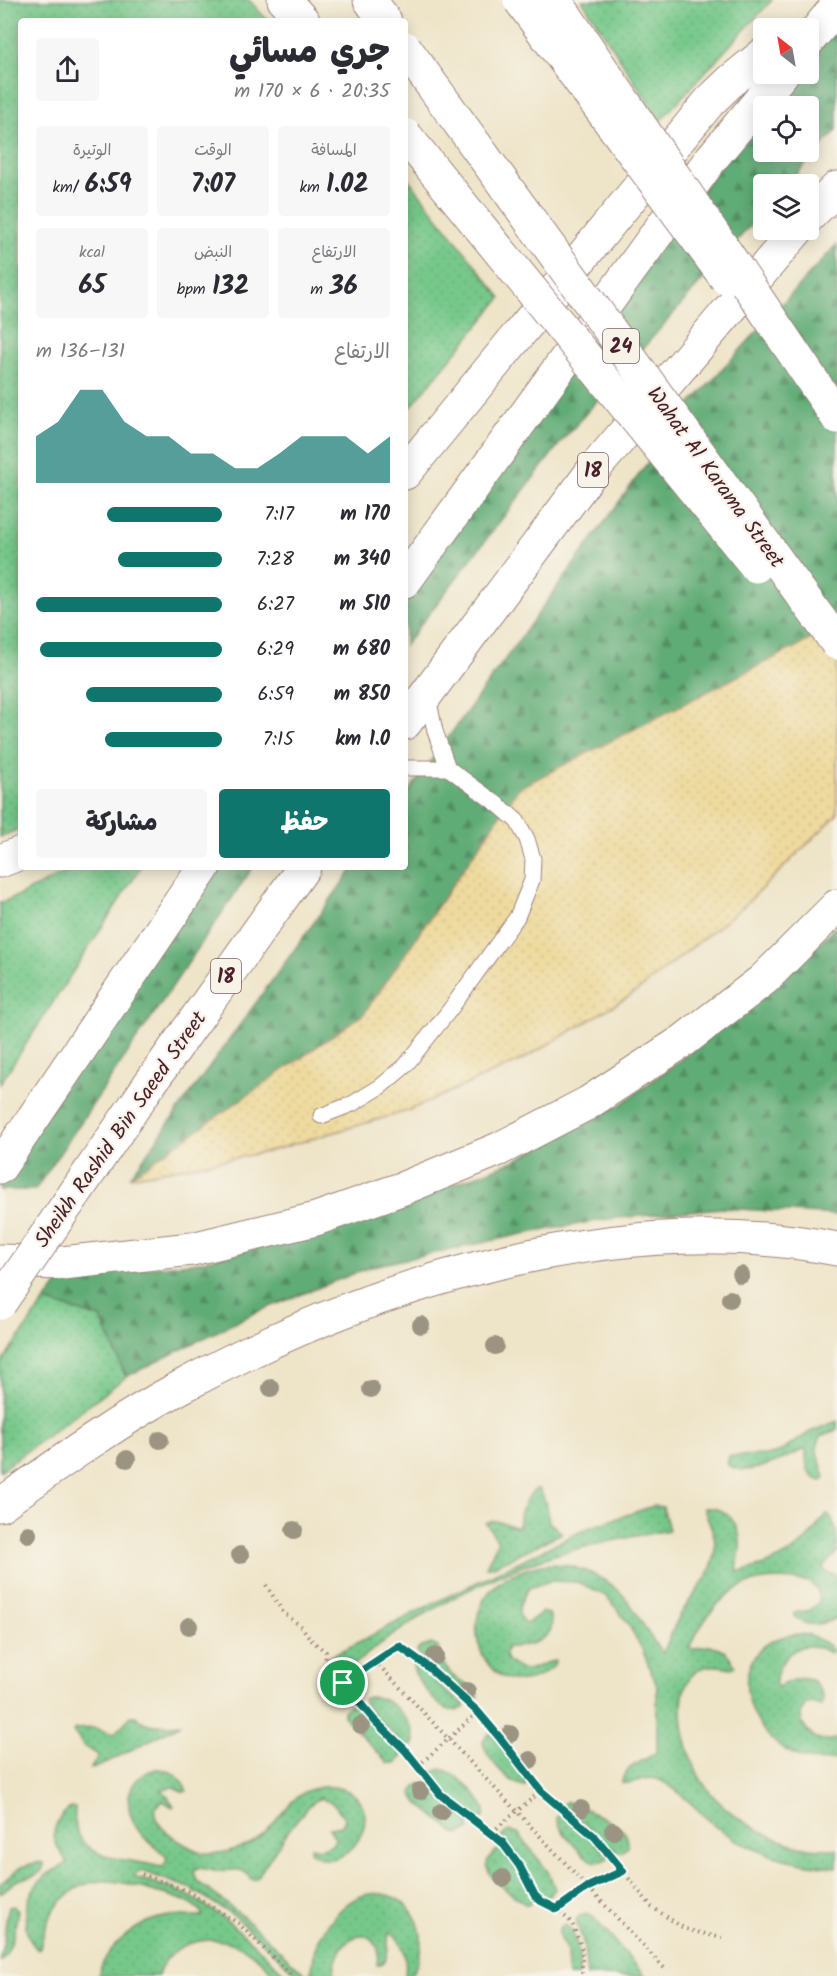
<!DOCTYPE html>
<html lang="ar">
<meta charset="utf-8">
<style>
:root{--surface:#fff;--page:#f7f7f7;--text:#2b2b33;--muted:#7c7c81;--accent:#0f766e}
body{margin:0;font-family:Kalam,"Playpen Sans Arabic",sans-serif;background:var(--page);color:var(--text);direction:rtl;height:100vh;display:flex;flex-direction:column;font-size:22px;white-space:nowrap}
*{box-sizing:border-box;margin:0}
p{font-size:20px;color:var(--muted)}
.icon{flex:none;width:33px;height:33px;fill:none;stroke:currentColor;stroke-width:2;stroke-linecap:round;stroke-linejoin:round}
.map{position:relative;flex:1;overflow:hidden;direction:ltr}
.details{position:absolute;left:18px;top:18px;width:390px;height:852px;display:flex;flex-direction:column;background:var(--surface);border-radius:6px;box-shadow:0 3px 15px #0003;direction:rtl}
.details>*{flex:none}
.needle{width:39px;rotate:329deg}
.controls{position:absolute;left:753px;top:18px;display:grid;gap:12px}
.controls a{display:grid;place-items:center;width:66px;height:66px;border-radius:6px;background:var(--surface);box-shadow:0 3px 15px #0003;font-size:30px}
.pin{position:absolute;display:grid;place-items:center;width:51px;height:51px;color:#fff;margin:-26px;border:3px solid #fff;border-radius:50%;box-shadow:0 2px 6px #0007}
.round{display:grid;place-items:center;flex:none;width:63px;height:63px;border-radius:6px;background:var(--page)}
.overview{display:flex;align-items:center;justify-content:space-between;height:102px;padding:0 18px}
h1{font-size:33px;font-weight:800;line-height:45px}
.metrics{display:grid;grid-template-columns:repeat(3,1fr);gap:9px;height:102px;padding:6px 18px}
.metrics div{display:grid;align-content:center;border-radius:6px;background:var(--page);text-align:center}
.metrics b{font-size:26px;font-weight:800}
.metrics small{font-size:16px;font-weight:400}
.metrics p{font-size:16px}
.chart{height:168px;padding:12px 18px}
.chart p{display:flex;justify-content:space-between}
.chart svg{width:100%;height:108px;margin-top:6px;fill:var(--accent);opacity:.7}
.button{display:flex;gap:12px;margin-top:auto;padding:12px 18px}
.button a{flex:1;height:69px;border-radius:6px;background:var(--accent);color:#fff;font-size:24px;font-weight:800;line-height:69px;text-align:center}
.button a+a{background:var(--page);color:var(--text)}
ul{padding:0 18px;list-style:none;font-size:20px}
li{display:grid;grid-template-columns:96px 72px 1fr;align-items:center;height:45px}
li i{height:15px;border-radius:8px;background:var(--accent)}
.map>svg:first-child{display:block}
.green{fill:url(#green-dots);stroke:#60745a;stroke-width:1.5}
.forest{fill:url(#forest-firs);stroke:#556650;stroke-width:1.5}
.sand{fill:url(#sand-dots);stroke:#9c7c64;stroke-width:1.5}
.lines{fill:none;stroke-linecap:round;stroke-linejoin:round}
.service-casing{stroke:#9c827a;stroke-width:17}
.tertiary-casing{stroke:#9c827a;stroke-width:35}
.trunk-casing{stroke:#9c827a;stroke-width:35}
.path{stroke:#9c827a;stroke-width:4;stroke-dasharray:1.5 4.5;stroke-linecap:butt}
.service{stroke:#fff;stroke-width:15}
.tertiary{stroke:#fff;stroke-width:33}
.trunk{stroke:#fff;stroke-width:33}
.trunk-bridge-casing{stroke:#9c827a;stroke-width:35;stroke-linecap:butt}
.motorway-bridge-casing{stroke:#9c827a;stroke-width:35;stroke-linecap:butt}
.trunk-bridge{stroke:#fff;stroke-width:33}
.motorway-bridge{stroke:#fff;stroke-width:33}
.tree{fill:#9b9482}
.route-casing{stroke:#fff;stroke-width:12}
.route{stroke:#0f766e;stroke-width:8}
.labels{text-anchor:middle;stroke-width:4.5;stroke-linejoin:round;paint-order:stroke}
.shield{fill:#f7f3e8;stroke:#7e5f64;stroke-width:1.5}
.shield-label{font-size:20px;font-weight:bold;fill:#4a1f2b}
.street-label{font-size:21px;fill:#4a1f2b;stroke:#f7f3e8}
</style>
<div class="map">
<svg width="837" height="1976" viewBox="0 0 837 1976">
<defs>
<pattern id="green-dots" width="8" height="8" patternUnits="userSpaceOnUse" patternTransform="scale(1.5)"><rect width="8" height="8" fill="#76c88a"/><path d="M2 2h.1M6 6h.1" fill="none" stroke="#68ab77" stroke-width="1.8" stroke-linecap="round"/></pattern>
<pattern id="forest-firs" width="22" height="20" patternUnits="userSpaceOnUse" patternTransform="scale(1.5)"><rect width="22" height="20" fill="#60ac76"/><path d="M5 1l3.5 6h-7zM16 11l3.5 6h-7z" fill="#518b61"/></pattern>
<pattern id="sand-dots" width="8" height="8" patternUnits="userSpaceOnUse" patternTransform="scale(1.5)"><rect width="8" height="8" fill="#eeda9e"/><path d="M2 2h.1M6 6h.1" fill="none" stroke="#cebb88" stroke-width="1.8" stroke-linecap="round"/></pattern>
</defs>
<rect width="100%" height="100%" fill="#f7f3e8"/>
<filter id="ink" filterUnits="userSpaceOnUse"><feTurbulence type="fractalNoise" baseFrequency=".0167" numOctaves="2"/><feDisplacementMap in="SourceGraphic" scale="12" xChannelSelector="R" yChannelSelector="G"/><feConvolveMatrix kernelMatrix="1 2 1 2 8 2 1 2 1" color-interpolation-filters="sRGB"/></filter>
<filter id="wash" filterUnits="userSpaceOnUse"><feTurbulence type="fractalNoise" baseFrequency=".008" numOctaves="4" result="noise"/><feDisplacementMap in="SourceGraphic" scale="24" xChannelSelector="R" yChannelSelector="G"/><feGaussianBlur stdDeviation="1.35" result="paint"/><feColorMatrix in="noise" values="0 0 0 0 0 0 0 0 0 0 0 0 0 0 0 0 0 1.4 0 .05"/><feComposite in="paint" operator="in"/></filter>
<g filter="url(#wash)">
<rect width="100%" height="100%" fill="#eee4c8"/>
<!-- green -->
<g class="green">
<polygon points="0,0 249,0 268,21 21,21 21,828 0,837"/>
<polygon points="582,0 772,0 660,121"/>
<polygon points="405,175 501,298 405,414"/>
<polygon points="76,867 141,867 0,1084 0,903 20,895"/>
<polygon points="45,1301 101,1318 126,1377 0,1471 0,1365"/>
<path d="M837,1421V1430L821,1436L816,1449L825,1477L822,1481C803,1476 807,1463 806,1449C786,1456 747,1481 727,1464L729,1456L771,1455L783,1450L810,1432Z"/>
<path d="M536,1489H539C546,1500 547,1509 549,1522L562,1533L494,1566L486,1567L498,1541L486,1523C495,1518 506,1524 515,1527L518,1526C520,1512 524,1497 536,1489Z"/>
<path d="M653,1506L663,1507L669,1530C631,1537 591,1544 554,1555C477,1580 401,1622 341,1676L332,1670L326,1659L428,1606L588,1528Z"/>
<path d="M704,1508C727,1505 742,1526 740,1548C740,1556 736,1564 738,1572C762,1567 788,1558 806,1540C814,1532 819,1521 827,1514C837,1522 837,1539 837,1552L823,1567L825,1571L837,1576V1617C824,1625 806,1628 794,1617V1613L810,1610L819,1602L818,1591L810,1582C790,1578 759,1577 740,1587C718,1598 699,1625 690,1648L693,1649C714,1642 726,1647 735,1666L732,1668C722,1667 710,1663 700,1669C670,1685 684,1746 696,1770C701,1781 709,1792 717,1800C738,1822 779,1844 810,1848C819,1849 828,1849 837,1849V1867C792,1864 747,1853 712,1823C697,1810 676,1786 657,1779C644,1775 633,1785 622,1783C623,1764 647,1762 657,1751V1686L642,1649L627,1622L614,1605L606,1596L577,1582L550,1581L529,1588C522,1600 512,1613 526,1624L542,1612L549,1614C562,1640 525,1647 507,1647C504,1654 504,1658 510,1663C531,1679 536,1662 555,1661L554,1666C495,1719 443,1619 504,1579C511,1574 521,1571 529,1568C559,1558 590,1569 614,1587C637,1604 644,1634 663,1653C669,1641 673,1627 681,1614C694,1591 717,1573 715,1544C715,1530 707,1520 704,1508Z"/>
<path d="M801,1634C814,1636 825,1640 833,1651L830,1653C825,1650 819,1647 812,1646C792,1644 774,1667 776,1685L778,1687C789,1681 801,1675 813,1681L823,1695V1703L821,1706L811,1703L806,1704C794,1717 806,1736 822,1740C826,1741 832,1739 837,1739V1759C752,1776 703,1640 801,1634Z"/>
<path d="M431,1644L438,1647C440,1656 444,1667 451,1674C459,1683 472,1685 478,1696L472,1701L420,1656L417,1651L420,1648Z"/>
<path d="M416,1664L423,1668L448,1694L464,1704V1708C459,1709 454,1711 450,1710C436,1707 415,1679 413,1666Z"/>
<path d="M368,1697C373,1697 377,1697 382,1699C398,1705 422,1732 411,1749L409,1750C398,1737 366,1713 363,1699Z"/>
<polygon points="349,1705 357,1706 396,1743 402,1756 395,1763 388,1763 350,1723 344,1717 344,1711"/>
<path d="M131,1716H136C146,1729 165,1725 181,1724L98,1767L91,1768L99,1756L83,1745L73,1731L75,1729L95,1728L114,1734Z"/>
<path d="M488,1734H492L497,1740L526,1781V1786C511,1786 485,1757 483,1742Z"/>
<path d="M156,1769C172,1769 180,1777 187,1791L184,1792L173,1787L162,1789L174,1806L172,1807L163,1801C135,1818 187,1848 201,1852C215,1856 229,1851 242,1847C271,1839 281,1804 307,1791C319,1786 330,1785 343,1789C394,1808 344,1884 310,1851L311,1847L319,1849L333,1844L335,1838L329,1828L342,1826L345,1819L334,1804L320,1798C300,1808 270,1858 257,1878L253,1880L250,1878C243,1865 229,1871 218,1871C211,1871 204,1868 197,1868L194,1871L197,1881L240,1914L305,1974L309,1975C314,1969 313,1961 314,1953C318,1935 333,1916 347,1904C383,1876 429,1908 420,1951C418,1962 417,1968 409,1976H405C407,1959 404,1942 390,1931C385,1943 393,1960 377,1965C377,1959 380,1952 377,1946C371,1932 354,1934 345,1944C337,1953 335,1965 333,1976H298L236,1917L192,1889L141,1871L135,1874L134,1877C153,1883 174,1887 191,1897C228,1917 257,1946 287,1976H276C268,1967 258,1957 248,1951C219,1931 168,1938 158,1976H98C106,1945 140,1919 171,1916C181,1915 195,1918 203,1915C196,1903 172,1896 159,1893C126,1883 96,1870 67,1896C57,1904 50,1914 46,1926C43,1933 42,1941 40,1948L38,1950C18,1931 24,1895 43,1878C50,1871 59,1869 67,1863C65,1857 60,1852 57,1846C49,1830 59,1816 71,1807L75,1808C75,1813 74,1818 75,1823C82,1865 130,1857 161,1867L165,1864L167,1858C161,1849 150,1844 143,1836C122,1813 122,1778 156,1769Z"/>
<path d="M440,1769C456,1771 478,1795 485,1809L484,1818C469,1821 432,1788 432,1773Z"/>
<polygon points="421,1784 428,1786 449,1807 469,1821 469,1829 460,1834 455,1833 418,1803 414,1797 413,1791 416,1786"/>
<path d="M566,1802C576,1802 618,1825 625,1833C628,1838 628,1841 628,1847L622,1852H617L566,1809L562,1805Z"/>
<path d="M560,1815L593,1839L608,1858C604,1861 600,1863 594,1861C584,1859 556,1827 557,1817Z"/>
<polygon points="509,1831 518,1833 549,1873 555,1889 550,1896 543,1899 538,1895 522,1865 502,1837"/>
<path d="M501,1849L509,1856L532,1895L534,1899L529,1904H525C514,1894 478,1876 489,1858C493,1853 495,1851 501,1849Z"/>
<path d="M38,1862L44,1863C43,1879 27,1875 16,1881C11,1884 5,1890 0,1894V1884L21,1867Z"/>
<path d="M14,1906L18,1910C15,1926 13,1950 0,1962C0,1951 5,1943 5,1932C6,1923 6,1915 9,1907Z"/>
<polygon points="588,1914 591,1915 645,1976 587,1976 584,1945 576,1920 579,1916"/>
<path d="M565,1924C579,1934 580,1960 579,1976H568L567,1951L559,1937V1928Z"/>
</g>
<!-- forest -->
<g class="forest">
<polygon points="837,26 837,130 787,184 764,184 763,211 561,442 405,645 405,588 763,109 764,152 808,152 808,106 765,106 794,74 808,74 809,58"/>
<polygon points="837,244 837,626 519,788 364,1014 130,1177 354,867 405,867 405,797 688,407"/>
<polygon points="214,867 253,867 35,1190 0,1190 0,1182"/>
<polygon points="837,925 837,1215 722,1208 608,1219 523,1234 373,1266 252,1314 126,1377 101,1318 45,1301 63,1277 198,1262 341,1228 516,1160 620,1105 773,990"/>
</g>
<!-- sand -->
<polygon class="sand" points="837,626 837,815 745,905 635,993 522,1060 407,1111 267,1152 130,1177 364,1014 519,788"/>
</g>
<g filter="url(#ink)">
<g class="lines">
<!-- service casing -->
<g class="service-casing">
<g id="service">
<polyline points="405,768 448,768"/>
<polyline points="321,1116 352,1104 380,1087 405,1066 449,1011 517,917 532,880 533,859 527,839 517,821 501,807 448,768 435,731 428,697"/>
</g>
</g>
<!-- tertiary casing -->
<g class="tertiary-casing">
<path id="tertiary" d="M0,1505C58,1464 116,1422 179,1388C371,1283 617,1206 837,1249"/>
</g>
<!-- trunk casing -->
<g class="trunk-casing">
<g id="trunk">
<polyline points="284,0 303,21"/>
<polyline points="370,0 385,21"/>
<polyline points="808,41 837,6"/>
<polyline points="808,217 837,188"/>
<polyline points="405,473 710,101 732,80 764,54"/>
<polyline points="405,581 711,159 782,74"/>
<polyline points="405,723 594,469 797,230"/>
<polyline points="0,861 21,853"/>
<polyline points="149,1085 304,867"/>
<polyline points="0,1167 204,867"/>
<polyline points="0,1261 62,1263 192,1249 316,1219 404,1188 499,1149 588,1103 683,1041 763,980 837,906"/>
</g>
</g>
<!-- path -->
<g class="path">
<polyline points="266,1585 283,1612 302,1627 310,1639 326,1652 325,1666 335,1678 350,1690 375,1721 398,1742 441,1795 502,1842 519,1865 535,1896 541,1901 557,1909 572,1923 582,1949 582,1976"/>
<polyline points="375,1661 667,1971"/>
<polyline points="343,1684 399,1646 427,1666 478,1712 500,1738 541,1791 595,1837 652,1907 685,1929 722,1938"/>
<polyline points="418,1766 478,1712"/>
<polyline points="492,1832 541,1791"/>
<polyline points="142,1874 187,1891 238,1923 292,1976"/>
<polyline points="557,1909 588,1887 623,1871"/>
</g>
<!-- service -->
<use href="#service" class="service"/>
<!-- tertiary -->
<use href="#tertiary" class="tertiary"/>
<!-- trunk -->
<use href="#trunk" class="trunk"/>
<!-- trunk-bridge casing -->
<g class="trunk-bridge-casing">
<g id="trunk-bridge">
<polyline points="520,0 726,278"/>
<polyline points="405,48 837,643"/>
<polyline points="405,135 756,566"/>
<polyline points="0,1303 149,1085"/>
</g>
</g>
<!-- motorway-bridge casing -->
<g class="motorway-bridge-casing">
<polyline id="motorway-bridge" points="555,0 837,417"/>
</g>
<!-- trunk-bridge -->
<use href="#trunk-bridge" class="trunk-bridge"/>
<!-- motorway-bridge -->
<use href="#motorway-bridge" class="motorway-bridge"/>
</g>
<!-- trees -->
<g class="tree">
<circle cx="741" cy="1275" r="9"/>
<circle cx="730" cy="1299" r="9"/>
<circle cx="421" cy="1325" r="9"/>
<circle cx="495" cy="1346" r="9"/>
<circle cx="271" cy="1388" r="9"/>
<circle cx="371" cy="1389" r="9"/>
<circle cx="160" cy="1440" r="9"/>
<circle cx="127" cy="1459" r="9"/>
<circle cx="294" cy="1530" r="9"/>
<circle cx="28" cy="1534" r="9"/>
<circle cx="240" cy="1555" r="9"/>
<circle cx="189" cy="1626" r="9"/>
<circle cx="435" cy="1656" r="9"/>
<circle cx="467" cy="1691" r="9"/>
<circle cx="361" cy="1725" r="9"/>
<circle cx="510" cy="1734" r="9"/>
<circle cx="530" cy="1760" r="9"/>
<circle cx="420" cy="1791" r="9"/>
<circle cx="581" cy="1809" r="9"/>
<circle cx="441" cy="1812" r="9"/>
<circle cx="613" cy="1831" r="9"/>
<circle cx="503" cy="1878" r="9"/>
</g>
</g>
<g class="lines" filter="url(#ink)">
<!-- route casing -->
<g class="route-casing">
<polygon id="route" points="399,1646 427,1666 478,1712 500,1738 541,1791 595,1837 623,1871 588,1887 557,1909 541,1901 535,1896 519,1865 502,1842 441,1795 405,1750 375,1721 343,1683"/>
</g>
<!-- route -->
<use href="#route" class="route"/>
</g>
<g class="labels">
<!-- shield labels -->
<g class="shield">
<rect x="603" y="329" width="36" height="34" rx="4.5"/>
<rect x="578" y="453" width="30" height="34" rx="4.5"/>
<rect x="211" y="959" width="30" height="34" rx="4.5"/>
</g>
<g class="shield-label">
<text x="621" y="353">24</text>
<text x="593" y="477">18</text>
<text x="226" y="983">18</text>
</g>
<!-- street labels -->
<g class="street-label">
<text transform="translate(716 477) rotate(54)" y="7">Wahat Al Karama Street</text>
<text transform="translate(120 1129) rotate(-55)" y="7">Sheikh Rashid Bin Saeed Street</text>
</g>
</g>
</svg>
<div class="controls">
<a><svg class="needle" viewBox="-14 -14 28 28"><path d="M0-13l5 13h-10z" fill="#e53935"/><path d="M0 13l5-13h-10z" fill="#7c7c81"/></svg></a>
<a><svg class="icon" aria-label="locate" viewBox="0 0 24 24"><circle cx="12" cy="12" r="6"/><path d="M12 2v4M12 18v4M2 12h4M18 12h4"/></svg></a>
<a><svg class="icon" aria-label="layers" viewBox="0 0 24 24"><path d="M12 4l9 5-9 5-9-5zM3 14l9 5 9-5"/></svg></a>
</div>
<div class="pin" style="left:343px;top:1683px;background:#1e9e55"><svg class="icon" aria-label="arrive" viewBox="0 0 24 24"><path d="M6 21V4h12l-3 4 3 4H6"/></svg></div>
<section class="details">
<div class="overview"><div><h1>جري مسائي</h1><p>20:35 · 6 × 170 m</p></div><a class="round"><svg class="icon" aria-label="share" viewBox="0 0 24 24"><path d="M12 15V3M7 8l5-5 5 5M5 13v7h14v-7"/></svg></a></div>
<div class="metrics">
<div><p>المسافة</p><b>1.02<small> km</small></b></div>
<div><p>الوقت</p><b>7:07</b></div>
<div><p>الوتيرة</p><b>6:59<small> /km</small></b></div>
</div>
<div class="metrics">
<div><p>الارتفاع</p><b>36<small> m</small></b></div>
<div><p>النبض</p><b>132<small> bpm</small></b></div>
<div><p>kcal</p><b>65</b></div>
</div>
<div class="chart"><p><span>الارتفاع</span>131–136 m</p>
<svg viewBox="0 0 160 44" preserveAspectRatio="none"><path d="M0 44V25L10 19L20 6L30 6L40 19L50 25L60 25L70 32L80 32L90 38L100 38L110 32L120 25L130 25L140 25L150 32L160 25V44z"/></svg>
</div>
<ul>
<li><b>170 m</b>7:17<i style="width:62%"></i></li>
<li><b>340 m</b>7:28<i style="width:56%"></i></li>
<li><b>510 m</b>6:27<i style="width:100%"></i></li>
<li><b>680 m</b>6:29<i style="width:98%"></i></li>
<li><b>850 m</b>6:59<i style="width:73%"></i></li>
<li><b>1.0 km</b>7:15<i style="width:63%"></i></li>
</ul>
<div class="button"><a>حفظ</a><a>مشاركة</a></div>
</section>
</div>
